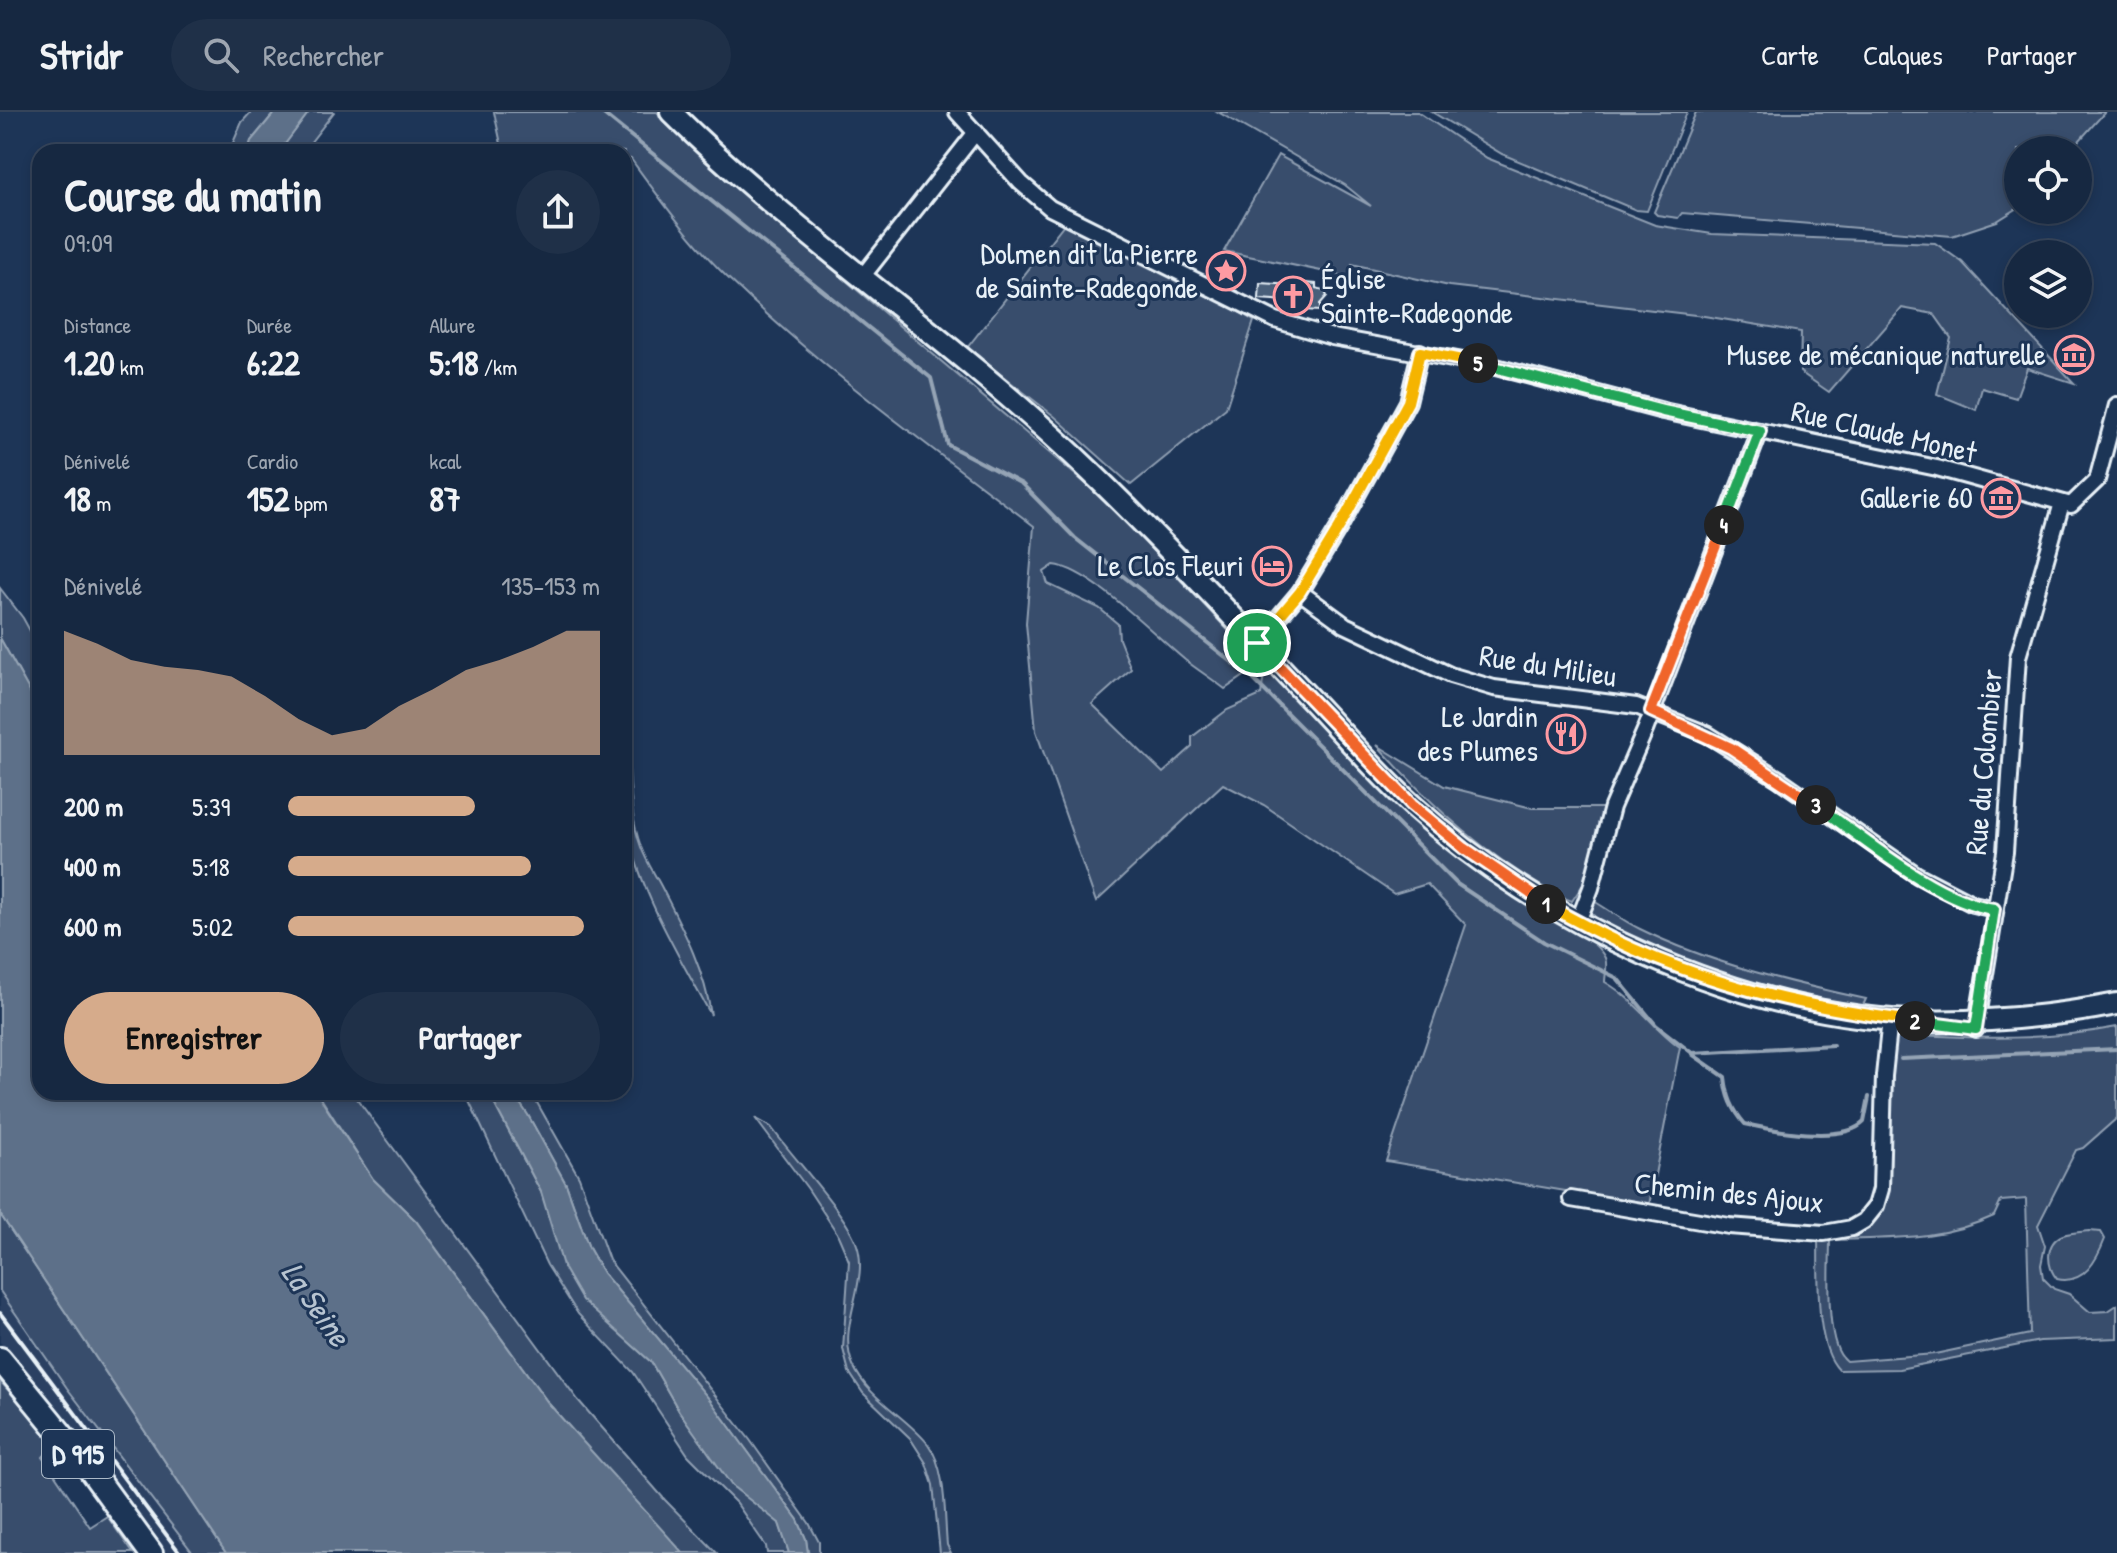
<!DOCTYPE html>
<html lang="fr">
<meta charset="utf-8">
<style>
:root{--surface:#162841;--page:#1f3048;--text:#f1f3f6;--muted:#9ea6b1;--line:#35445a;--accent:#d6ab8b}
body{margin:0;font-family:"Patrick Hand",sans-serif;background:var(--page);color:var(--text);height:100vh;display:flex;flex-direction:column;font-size:30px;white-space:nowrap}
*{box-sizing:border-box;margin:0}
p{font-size:26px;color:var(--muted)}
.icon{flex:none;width:44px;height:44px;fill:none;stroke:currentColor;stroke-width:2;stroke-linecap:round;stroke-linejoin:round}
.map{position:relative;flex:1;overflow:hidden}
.side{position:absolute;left:32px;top:32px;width:600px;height:956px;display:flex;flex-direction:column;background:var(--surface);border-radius:24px;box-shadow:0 4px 12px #0003,0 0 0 2px var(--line)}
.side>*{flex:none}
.buttons{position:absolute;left:2004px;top:24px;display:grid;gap:16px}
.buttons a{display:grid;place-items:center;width:88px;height:88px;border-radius:50%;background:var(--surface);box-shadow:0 4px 12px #0003,0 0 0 2px var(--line);font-size:40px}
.pin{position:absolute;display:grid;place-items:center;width:68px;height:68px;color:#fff;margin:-34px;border:4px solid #fff;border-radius:50%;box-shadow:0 2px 8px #0007}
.km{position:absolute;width:40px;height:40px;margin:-20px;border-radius:50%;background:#222;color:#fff;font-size:22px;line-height:40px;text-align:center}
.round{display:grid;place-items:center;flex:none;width:84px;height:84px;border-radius:42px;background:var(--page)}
.summary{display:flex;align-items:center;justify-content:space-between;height:136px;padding:0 32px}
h1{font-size:44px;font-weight:800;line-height:60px}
.stats{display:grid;grid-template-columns:repeat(3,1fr);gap:12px;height:136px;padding:8px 32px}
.stats div{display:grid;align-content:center}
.stats b{font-size:34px;font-weight:800}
.stats small{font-size:22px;font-weight:400}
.stats p{font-size:22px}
.chart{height:224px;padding:16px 32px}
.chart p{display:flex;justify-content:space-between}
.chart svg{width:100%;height:144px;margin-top:8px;fill:var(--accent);opacity:.7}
.cta{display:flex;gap:16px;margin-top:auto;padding:16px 32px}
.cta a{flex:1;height:92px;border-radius:48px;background:var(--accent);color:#111;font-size:32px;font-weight:800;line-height:92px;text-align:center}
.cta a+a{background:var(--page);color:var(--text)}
ul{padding:0 32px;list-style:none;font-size:26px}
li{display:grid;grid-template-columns:128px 96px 1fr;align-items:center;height:60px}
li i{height:20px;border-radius:10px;background:var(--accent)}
header{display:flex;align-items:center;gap:48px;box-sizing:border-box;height:112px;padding:0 40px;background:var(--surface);border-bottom:2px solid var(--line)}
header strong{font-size:38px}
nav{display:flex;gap:44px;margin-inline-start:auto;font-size:28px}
.search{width:560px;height:72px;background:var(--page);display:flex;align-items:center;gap:20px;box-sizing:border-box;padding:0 28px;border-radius:44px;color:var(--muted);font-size:30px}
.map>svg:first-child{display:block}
.built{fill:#2a4162}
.green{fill:#374d6c;stroke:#909fb2;stroke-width:2}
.water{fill:#5d7089;stroke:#95a4b5;stroke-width:2}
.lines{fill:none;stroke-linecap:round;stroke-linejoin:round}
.stream{stroke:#95a4b5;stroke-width:4}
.building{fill:#495e7a;stroke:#e8f1f8;stroke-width:2}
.minor-casing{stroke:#e8f1f8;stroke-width:20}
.secondary-casing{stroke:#e8f1f8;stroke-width:26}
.primary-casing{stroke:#e8f1f8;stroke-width:28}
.minor{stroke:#1d3557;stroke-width:14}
.secondary{stroke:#1d3557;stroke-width:20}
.primary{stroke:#1d3557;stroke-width:22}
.rail{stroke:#e8f1f8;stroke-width:4}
.split-1-casing{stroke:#fff;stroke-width:16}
.split-2-casing{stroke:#fff;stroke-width:16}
.split-3-casing{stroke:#fff;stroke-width:16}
.split-4-casing{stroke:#fff;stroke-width:16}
.split-5-casing{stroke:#fff;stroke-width:16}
.split-6-casing{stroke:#fff;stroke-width:16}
.split-1{stroke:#f0652b;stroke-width:10}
.split-2{stroke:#f5b400;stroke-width:10}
.split-3{stroke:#22a559;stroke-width:10}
.split-4{stroke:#f0652b;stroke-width:10}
.split-5{stroke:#22a559;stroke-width:10}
.split-6{stroke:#f5b400;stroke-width:10}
.labels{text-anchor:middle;stroke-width:6;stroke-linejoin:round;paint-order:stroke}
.shield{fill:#1d3557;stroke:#abb9c8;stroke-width:2}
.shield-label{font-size:28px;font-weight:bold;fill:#e8f1f8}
.poi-label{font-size:30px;fill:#e8f1f8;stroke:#1d3557;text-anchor:end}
.street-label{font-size:30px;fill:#e8f1f8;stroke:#1d3557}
.water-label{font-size:32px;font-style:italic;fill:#b7c4d1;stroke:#1d3557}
</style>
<header>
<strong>Stridr</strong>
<div class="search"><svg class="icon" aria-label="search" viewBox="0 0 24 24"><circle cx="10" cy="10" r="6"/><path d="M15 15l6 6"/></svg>Rechercher</div>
<nav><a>Carte</a><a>Calques</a><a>Partager</a></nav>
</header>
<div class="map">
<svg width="2117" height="1441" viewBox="0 0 2117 1441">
<rect width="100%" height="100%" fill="#1d3557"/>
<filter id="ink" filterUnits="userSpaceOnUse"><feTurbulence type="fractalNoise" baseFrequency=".0125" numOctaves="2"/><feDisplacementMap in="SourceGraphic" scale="16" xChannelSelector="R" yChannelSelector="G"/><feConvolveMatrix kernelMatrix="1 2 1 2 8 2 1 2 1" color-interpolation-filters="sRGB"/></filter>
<g filter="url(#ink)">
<!-- built -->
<polygon class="built" points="0,1179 67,1276 193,1441 163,1441 0,1230"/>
<!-- green -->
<g class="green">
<polygon points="251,0 275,0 251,29 248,40 229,40 242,10"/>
<polygon points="309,0 334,0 303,40 279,40"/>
<path d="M494,0H657L706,50L1105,388L1255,547L1247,562L1225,577C1212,567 1198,558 1185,548C1154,523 1091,457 1054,453L1044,460L1048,472L1099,496L1118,512L1119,527L1131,557L1092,592L1163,661L1192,635V625L1227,598L1261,583L1264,562L1274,561C1343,641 1416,720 1504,779C1530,797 1593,820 1605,846C1608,853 1605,863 1605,870C1635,887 1652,915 1680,935L1649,1093L1386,1049L1466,813L1427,772L1394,782L1264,693L1223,672L1096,790L1036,619L1026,511L1034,414C929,334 822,257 727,165C691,130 661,88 631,47L624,46V40L544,32L532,33L533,40H520L519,32H501Z"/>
<polygon points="1218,0 1418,0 1487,46 1655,113 1712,122 1935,131 1962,150 2074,271 2027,256 2016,286 1982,276 1976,298 1937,282 1951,226 1934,202 1902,196 1829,280 1800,260 1801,220 1704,204 1449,174 1352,152 1350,165 1224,139 1278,43 1371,94 1345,73"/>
<polygon points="1432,0 1687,0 1647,99 1636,98 1502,42"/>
<polygon points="1696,0 2105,0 2071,38 2018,38 2018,96 1997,109 1952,124 1682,101 1678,106 1657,103 1654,100"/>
<polygon points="1064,112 1163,160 1171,159 1254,209 1226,296 1131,373 1054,304 967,236"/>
<polygon points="0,476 23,506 40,537 40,598 0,526"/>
<path d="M624,608C632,649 626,694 641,735C646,749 656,764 663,778C683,817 705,859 711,903C676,839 635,773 624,700C620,670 624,637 624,608Z"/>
<path d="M1377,633L1444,674L1532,696H1606L1582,774L1572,789C1553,783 1538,772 1522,762C1465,725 1423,684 1377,633Z"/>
<path d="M1592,788C1608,797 1623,809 1640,817C1709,851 1791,871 1866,887L1861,898C1803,886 1623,844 1590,799Z"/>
<path d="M2117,915V1006L2083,1036L2076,1038L2038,1113L2045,1134L2041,1153L2043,1166L2054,1177L2069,1182L2090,1200L2108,1199L2117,1193V1226L2040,1229L1899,1257L1839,1258C1814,1233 1819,1162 1818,1127L1830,1128C1830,1155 1824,1233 1846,1249L1935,1242L2030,1222L2026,1087L2001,1089L1994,1104C1942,1128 1893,1126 1837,1128V1122L1876,1101L1896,926L1908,922C1980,927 2045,929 2117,915Z"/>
<polygon points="317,980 352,980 578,1288 665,1388 717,1441 683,1441 672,1432 549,1292 416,1109 373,1067"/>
<polygon points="465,980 488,980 541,1080 554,1116 622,1223 651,1250 679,1299 705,1334 757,1392 779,1411 789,1441 767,1441 766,1434 737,1392 688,1343 633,1260 578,1202 547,1153"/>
<polygon points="512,980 531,980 579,1065 609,1148 750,1328 809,1411 819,1430 819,1441 808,1441 806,1427 798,1408 710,1288 603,1161 589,1136 566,1072 528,1003"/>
<path d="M755,1006L771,1015C793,1046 847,1102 857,1133C870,1171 836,1215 853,1253C868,1287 906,1304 928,1332C947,1358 944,1402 947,1433L951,1441H940L933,1373L926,1351L910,1326L863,1281L849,1260L843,1237L849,1149L837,1121L808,1077Z"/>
<polygon points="0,1102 226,1441 193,1441 67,1276 0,1179"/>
<path d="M2089,1119L2101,1120L2105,1127C2097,1148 2084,1173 2057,1167C2047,1155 2044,1131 2063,1123C2071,1120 2081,1120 2089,1119Z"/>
<polygon points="0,1269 55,1331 43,1345 90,1415 107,1404 133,1441 0,1441"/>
</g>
<!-- water -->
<g class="water">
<polygon points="275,0 309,0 279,40 248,40 251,29"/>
<polygon points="0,526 40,598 40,980 316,980 373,1067 416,1109 549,1292 683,1441 226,1441 0,1102"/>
<polygon points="488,980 512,980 528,1003 566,1072 589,1136 603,1161 710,1288 798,1408 806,1427 808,1441 789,1441 779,1411 732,1374 679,1299 651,1250 582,1188 564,1157 541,1080"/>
</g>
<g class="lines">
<!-- stream -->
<g class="stream">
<polyline points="601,0 931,266 948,333 1022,372 1075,426 1252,566 1457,772 1544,830 1617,866 1656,913 1692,941 1833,933"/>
<path d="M1692,942L1725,965C1727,984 1732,997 1745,1012C1772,1018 1843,1032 1864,1010L1869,985"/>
<polyline points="1901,947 2117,937"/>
</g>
</g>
<!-- building -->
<polygon class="building" points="1294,170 1316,172 1316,176 1324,178 1327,184 1320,192 1320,199 1287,197 1288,189 1259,187 1260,171 1293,173"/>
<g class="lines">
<!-- minor casing -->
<g class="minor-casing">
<g id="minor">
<polyline points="957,0 1021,71 1050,96 1275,208 1332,225 1496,255 1663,299 1937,356 2071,393 2097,368 2117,293"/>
<polyline points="862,165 976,20"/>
<polyline points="1300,480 1345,513 1450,563 1494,576 1636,594 1707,622 1779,667 1917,763 1973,792 1994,797"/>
<polyline points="1257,531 1300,480 1340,414 1408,290 1420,240"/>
<polyline points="1578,810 1591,776 1612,695 1646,616 1760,319"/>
<polyline points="1976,917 2005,740 2018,545 2062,391"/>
<polyline points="1571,1087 1729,1114 1824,1121 1852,1116 1864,1109 1876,1094 1881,1077 1884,964 1890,907"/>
</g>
</g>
<!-- secondary casing -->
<g class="secondary-casing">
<path id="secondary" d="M671,0C796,124 944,221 1072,342C1156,421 1234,507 1314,591C1347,626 1378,662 1413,694C1542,811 1737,902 1913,909C1981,911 2050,905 2117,892"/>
</g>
<!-- primary casing -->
<g class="primary-casing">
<polyline id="primary" points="0,1247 89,1356 151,1441"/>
</g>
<!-- minor -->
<use href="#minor" class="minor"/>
<!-- secondary -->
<use href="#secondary" class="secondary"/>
<!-- primary -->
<use href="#primary" class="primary"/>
<!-- rail -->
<polyline class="rail" points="0,1201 180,1441"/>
</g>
</g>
<g class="lines" filter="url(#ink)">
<!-- split-1 casing -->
<g class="split-1-casing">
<polyline id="split-1" points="1257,531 1412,693 1464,736 1546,792"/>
</g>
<!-- split-2 casing -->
<g class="split-2-casing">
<path id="split-2" d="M1546,792C1665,862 1779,893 1915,909"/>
</g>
<!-- split-3 casing -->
<g class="split-3-casing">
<path id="split-3" d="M1816,693C1863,726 1937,789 1994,797L1976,917L1915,909"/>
</g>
<!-- split-4 casing -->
<g class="split-4-casing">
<polyline id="split-4" points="1724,413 1651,599 1731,636 1816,693"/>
</g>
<!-- split-5 casing -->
<g class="split-5-casing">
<polyline id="split-5" points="1478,251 1663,299 1760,319 1724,413"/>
</g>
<!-- split-6 casing -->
<g class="split-6-casing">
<polyline id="split-6" points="1257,531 1300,480 1340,414 1408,290 1420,240 1478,251"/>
</g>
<!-- split-1 -->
<use href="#split-1" class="split-1"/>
<!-- split-2 -->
<use href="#split-2" class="split-2"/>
<!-- split-3 -->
<use href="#split-3" class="split-3"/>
<!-- split-4 -->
<use href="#split-4" class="split-4"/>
<!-- split-5 -->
<use href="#split-5" class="split-5"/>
<!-- split-6 -->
<use href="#split-6" class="split-6"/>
</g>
<!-- icons -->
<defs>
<g id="sight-ring" transform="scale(2)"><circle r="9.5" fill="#1d3557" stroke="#ff9aa2" stroke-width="1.5"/><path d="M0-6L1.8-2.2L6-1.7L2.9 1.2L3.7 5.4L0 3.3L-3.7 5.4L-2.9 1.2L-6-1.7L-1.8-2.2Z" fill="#ff9aa2"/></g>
<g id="church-ring" transform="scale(2)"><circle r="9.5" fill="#1d3557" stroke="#ff9aa2" stroke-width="1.5"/><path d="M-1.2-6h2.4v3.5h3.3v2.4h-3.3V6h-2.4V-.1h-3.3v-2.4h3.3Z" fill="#ff9aa2"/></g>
<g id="museum-ring" transform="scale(2)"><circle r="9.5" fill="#1d3557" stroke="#ff9aa2" stroke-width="1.5"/><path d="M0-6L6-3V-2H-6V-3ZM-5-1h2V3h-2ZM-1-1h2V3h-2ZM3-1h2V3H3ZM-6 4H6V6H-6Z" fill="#ff9aa2"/></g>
<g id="hotel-ring" transform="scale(2)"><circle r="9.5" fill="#1d3557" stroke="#ff9aa2" stroke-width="1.5"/><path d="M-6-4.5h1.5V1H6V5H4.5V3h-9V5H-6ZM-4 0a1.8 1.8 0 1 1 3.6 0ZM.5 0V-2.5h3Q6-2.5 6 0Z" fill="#ff9aa2"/></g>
<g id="restaurant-ring" transform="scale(2)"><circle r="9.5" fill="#1d3557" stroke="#ff9aa2" stroke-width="1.5"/><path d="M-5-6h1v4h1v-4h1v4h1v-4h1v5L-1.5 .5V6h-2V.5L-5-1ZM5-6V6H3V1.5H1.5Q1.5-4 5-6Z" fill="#ff9aa2"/></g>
</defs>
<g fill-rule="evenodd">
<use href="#sight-ring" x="1226" y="159"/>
<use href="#church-ring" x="1293" y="184"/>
<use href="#museum-ring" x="2074" y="243"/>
<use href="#museum-ring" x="2001" y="386"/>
<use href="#hotel-ring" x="1272" y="454"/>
<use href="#restaurant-ring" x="1566" y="622"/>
</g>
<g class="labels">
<!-- shield labels -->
<rect class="shield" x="42" y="1318" width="72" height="48" rx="6"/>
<g class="shield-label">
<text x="78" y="1352">D 915</text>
</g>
<!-- poi labels -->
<g class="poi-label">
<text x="1198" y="152">Dolmen dit la Pierre<tspan x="1198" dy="34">de Sainte-Radegonde</tspan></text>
<text x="1321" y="177" text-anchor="start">Église<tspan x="1321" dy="34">Sainte-Radegonde</tspan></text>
<text x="2046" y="253">Musee de mécanique naturelle</text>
<text x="1973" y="396">Gallerie 60</text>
<text x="1244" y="464">Le Clos Fleuri</text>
<text x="1538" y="615">Le Jardin<tspan x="1538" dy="34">des Plumes</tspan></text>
</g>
<!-- street labels -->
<g class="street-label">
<text transform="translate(1884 320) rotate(13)" y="10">Rue Claude Monet</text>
<text transform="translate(1548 554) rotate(9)" y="10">Rue du Milieu</text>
<text transform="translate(1984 650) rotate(-85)" y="10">Rue du Colombier</text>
<text transform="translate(1729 1081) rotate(6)" y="10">Chemin des Ajoux</text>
</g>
<!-- water labels -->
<g class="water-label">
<text transform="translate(316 1192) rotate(55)" y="11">La Seine</text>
</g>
</g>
</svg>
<div class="buttons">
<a><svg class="icon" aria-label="locate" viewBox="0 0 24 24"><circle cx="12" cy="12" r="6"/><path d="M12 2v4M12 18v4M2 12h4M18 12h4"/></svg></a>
<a><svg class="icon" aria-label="layers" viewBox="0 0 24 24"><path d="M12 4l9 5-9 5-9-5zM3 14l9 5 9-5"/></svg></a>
</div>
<div class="pin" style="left:1257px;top:531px;background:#1e9e55"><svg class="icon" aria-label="arrive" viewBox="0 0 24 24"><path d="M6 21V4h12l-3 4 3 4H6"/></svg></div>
<b class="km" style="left:1546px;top:792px">1</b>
<b class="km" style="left:1915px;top:909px">2</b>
<b class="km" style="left:1816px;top:693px">3</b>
<b class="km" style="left:1724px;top:413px">4</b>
<b class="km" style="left:1478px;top:251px">5</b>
<section class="side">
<div class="summary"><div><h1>Course du matin</h1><p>09:09</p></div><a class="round"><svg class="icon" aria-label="share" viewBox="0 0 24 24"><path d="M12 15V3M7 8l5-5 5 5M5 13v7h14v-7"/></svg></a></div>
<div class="stats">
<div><p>Distance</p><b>1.20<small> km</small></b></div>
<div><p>Durée</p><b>6:22</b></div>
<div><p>Allure</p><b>5:18<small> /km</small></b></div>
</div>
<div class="stats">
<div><p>Dénivelé</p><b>18<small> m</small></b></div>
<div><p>Cardio</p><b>152<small> bpm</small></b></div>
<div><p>kcal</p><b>87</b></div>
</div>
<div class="chart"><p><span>Dénivelé</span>135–153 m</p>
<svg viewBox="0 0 160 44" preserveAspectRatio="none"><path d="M0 44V6L10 10L20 15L30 17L40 18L50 20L60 26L70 33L80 38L90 36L100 29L110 24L120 18L130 15L140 11L150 6L160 6V44z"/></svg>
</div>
<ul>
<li><b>200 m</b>5:39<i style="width:60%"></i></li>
<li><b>400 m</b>5:18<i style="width:78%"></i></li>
<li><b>600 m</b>5:02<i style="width:95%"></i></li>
</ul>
<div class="cta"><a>Enregistrer</a><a>Partager</a></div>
</section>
</div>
